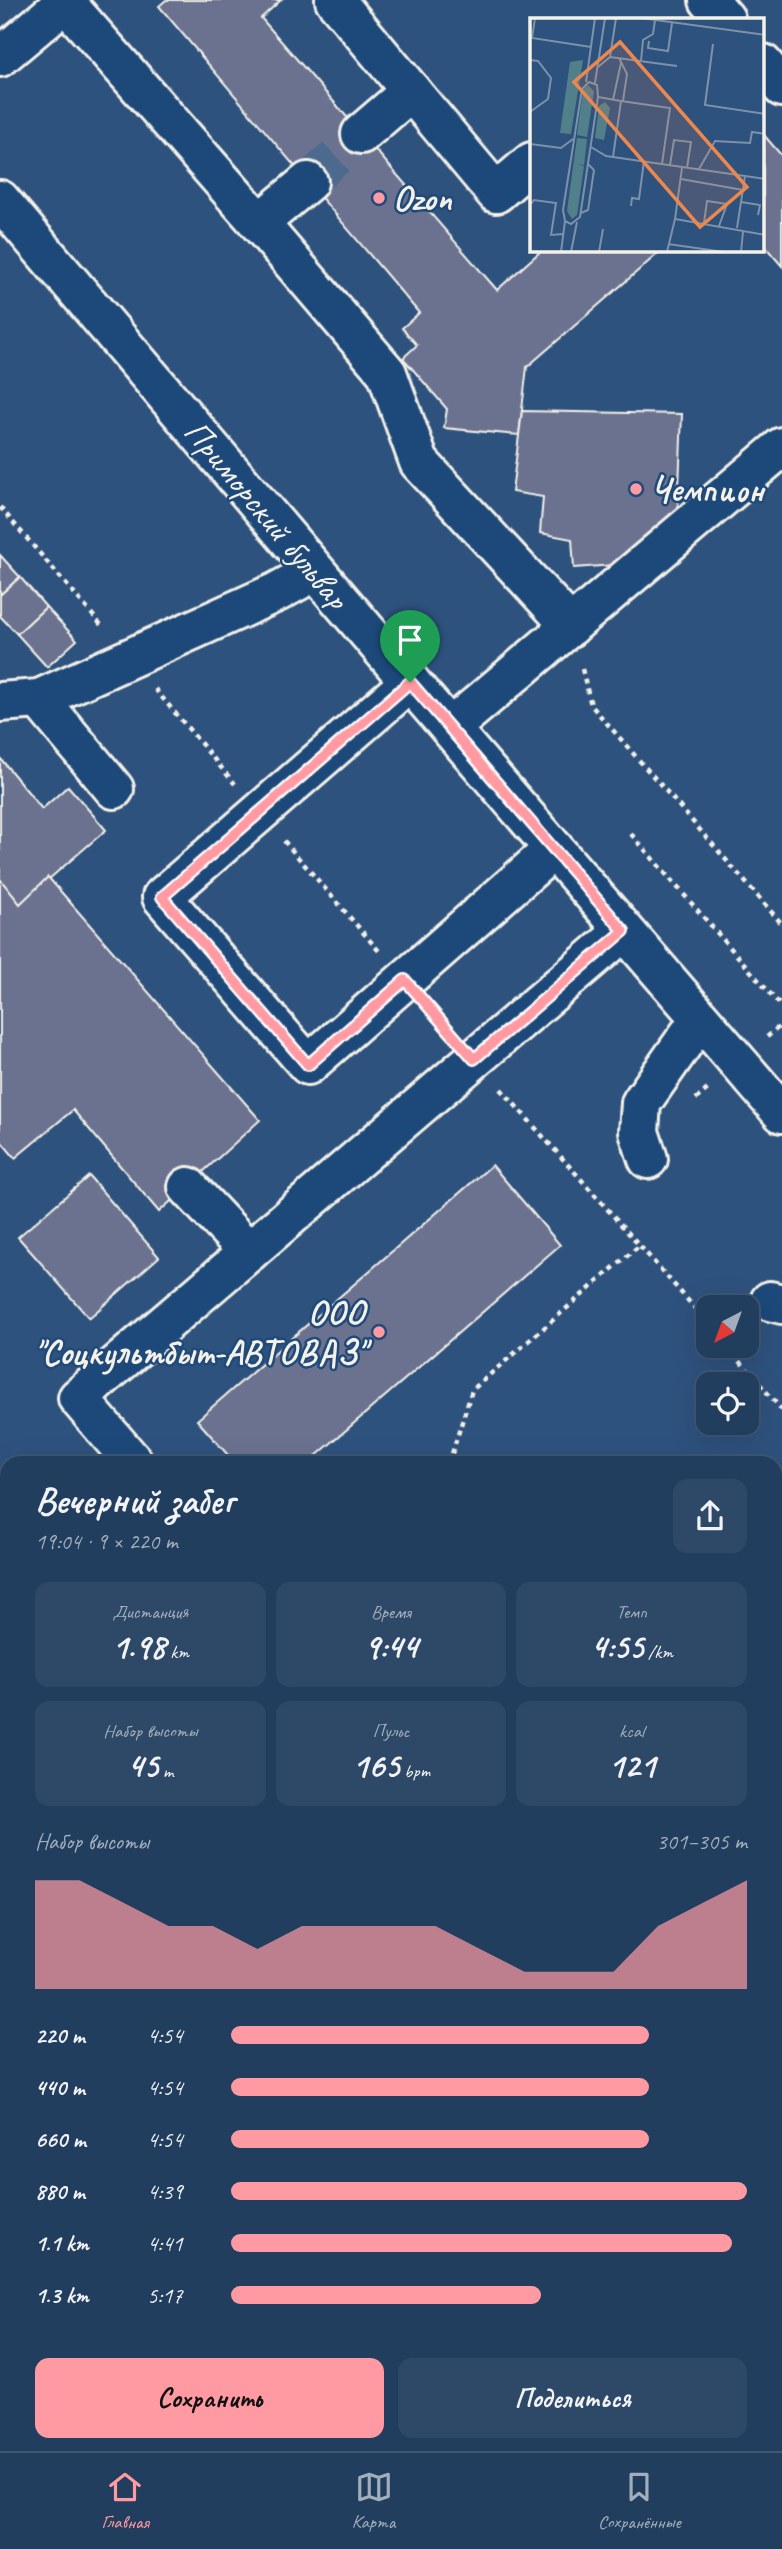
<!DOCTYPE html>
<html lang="ru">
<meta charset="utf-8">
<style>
:root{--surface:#223e5e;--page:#2e4967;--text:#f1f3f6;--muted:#a2aebc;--line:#3f5773;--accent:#ff9aa2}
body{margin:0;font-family:Caveat,sans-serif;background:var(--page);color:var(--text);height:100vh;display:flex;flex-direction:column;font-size:26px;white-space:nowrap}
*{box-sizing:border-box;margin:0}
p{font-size:23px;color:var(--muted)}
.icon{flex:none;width:38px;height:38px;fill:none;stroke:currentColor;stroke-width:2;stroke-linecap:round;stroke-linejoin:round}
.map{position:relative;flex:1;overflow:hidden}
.panel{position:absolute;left:0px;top:1456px;width:782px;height:996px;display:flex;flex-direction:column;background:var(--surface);border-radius:21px 21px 0 0;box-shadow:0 7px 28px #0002,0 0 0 2px var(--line)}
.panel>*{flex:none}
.needle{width:46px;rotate:221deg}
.fabs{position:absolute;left:696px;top:1295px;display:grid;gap:14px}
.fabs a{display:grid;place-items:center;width:63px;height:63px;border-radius:14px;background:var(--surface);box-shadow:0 7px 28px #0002,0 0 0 2px var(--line);font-size:35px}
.pin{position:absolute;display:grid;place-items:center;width:60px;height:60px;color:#fff;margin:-72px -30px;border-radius:50% 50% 50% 0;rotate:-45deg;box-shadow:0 0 7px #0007}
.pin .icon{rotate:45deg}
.round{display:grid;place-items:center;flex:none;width:74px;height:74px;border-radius:14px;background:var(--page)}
.headline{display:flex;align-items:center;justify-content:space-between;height:119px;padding:0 35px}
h1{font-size:38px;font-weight:700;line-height:52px}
.metrics{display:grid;grid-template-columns:repeat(3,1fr);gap:10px;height:119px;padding:7px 35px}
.metrics div{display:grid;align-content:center;border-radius:14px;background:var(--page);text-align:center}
.metrics b{font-size:35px;font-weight:700}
.metrics small{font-size:19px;font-weight:400}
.metrics p{font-size:19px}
.chart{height:196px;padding:14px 35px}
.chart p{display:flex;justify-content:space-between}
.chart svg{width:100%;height:126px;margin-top:7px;fill:var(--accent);opacity:.7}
.action{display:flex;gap:14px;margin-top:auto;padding:14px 35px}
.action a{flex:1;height:80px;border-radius:14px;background:var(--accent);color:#111;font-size:28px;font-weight:700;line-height:80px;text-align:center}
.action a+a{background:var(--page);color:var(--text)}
ul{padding:0 35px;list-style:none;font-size:23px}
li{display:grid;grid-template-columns:112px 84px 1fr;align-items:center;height:52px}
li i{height:18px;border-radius:9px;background:var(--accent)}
.tab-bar{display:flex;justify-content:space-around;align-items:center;height:98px;border-top:2px solid var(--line);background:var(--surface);font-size:19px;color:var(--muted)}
.tab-bar a{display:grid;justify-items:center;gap:4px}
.tab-bar .current{color:var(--accent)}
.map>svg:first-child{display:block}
.green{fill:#51808a;stroke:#a2b8b9;stroke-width:2}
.building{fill:#6b7290;stroke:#f4f1e8;stroke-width:2}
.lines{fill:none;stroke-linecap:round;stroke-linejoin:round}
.minor-tunnel{stroke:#4c6a8e;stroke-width:38;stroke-dasharray:38 19;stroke-linecap:butt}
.minor-casing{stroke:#f4f1e8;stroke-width:44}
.major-casing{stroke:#f4f1e8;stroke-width:44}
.path{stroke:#f4f1e8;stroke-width:4.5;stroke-dasharray:5 5;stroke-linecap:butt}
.minor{stroke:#1f4a7a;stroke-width:38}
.major{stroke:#1f4a7a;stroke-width:38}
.route-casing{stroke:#fff;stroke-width:14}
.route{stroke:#ff9aa2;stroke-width:9}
.poi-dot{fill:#ff9aa2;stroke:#1f4a7a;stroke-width:2.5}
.labels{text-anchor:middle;stroke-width:5;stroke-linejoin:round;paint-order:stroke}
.poi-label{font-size:35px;font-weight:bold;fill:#f4f1e8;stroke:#1f4a7a;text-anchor:start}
.street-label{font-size:35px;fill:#f4f1e8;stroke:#1f4a7a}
.inset-road{fill:none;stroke:#7d92a8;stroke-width:2}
.view{fill:#ec874e;fill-opacity:0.15;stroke:#ec874e;stroke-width:3.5}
.inset-edge{fill:none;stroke:#f4f1e8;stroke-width:3.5}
</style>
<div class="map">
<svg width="782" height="2451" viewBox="0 0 782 2451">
<rect width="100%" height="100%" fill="#2e527e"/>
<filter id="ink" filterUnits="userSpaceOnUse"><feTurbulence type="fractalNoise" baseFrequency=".0143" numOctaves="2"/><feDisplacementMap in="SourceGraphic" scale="14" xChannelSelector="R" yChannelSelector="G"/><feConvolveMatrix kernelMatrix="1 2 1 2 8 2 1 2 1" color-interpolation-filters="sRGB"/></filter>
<g filter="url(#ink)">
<!-- green -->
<g class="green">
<polygon points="782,1783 782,1977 775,1983 775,1789"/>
<polygon points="782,2097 782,2278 775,2283 775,2102"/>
<polygon points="782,2359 782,2451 600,2451 607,2445 775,2445 775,2361"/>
<polygon points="240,2445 327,2445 320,2451 228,2451"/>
<polygon points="456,2445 502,2445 494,2451 448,2451"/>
</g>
<!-- building -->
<g class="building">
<polygon points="166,0 281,0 261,18 497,290 542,250 662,250 527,367 519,435 444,428 447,409 403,358 417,345 402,328 419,313 159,6"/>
<polygon points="763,134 782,156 782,266 763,244"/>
<polygon points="522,411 682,414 678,512 615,565 574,568 572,539 540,533 543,497 512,492"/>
<polygon points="0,555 20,577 0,595"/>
<polygon points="20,577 46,607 17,634 0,616 0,595"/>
<polygon points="46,607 77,640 47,667 17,634"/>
<polygon points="0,758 42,809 68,786 106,830 20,904 0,879"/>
<polygon points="48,877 260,1120 159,1212 73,1110 15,1158 0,1140 0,879 20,904"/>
<polygon points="492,1165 560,1245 308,1463 235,1463 197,1420"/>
<polygon points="89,1176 159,1257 89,1318 18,1237"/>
<polygon points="0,1536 7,1544 7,1713 0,1705"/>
<polygon points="0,1960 7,1969 7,2088 0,2080"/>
<polygon points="0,2255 7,2263 7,2325 0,2331"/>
</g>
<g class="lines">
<!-- minor-tunnel -->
<polyline class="minor-tunnel" points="308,182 361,134"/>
<!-- minor casing -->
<g class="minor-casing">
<g id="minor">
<polyline points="335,0 496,193 532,162"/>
<polyline points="709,0 725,19"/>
<polyline points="65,2 259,223 387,373 419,462 571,626"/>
<polyline points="0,57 68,0"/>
<polyline points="763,64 782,87"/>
<polyline points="361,134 411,91"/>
<polyline points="259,223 308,182"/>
<polyline points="410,682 162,897 308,1065 554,849"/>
<polyline points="39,699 114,789"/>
<polyline points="0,702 39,699 277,592 315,571"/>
<polyline points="450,728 782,447"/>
<polyline points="648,1159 639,1132 641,1103 700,1019"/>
<polyline points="188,1187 249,1252"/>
<polyline points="770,1301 782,1304"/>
<polyline points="134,1463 78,1398 624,931"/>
<polyline points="775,1634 782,1628"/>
<polyline points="0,2131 7,2139"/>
<polyline points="167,2451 174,2445"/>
</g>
</g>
<!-- major casing -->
<g class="major-casing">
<g id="major">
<polyline points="0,200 410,682 782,1113"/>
<polyline points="775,2027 782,2021"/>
<polyline points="775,2317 782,2311"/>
<polyline points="371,2451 378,2445"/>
<polyline points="555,2451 562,2445"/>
</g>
</g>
<!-- path -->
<g class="path">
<polyline points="0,507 102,626"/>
<polyline points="582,669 591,705 782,924"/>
<polyline points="155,689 235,784"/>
<polyline points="631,834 782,1007"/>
<polyline points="284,841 379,951"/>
<polyline points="431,1010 448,1030"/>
<polyline points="767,1037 782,1024"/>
<polyline points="501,1089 709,1324"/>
<polyline points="696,1099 710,1087"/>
<polyline points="727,1346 782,1410"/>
<polyline points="449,1463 472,1390 641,1244"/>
<polyline points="0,2392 7,2386"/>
</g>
<!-- minor -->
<use href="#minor" class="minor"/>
<!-- major -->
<use href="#major" class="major"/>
</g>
</g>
<g class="lines" filter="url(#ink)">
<!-- route casing -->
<g class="route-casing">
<polygon id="route" points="410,682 624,931 474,1059 405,980 308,1065 162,897"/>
</g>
<!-- route -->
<use href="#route" class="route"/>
</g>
<!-- markers -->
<g class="poi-dot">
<circle cx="379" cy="198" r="7"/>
<circle cx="636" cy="489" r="7"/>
<circle cx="379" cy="1332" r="7"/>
</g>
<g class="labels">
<!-- poi labels -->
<g class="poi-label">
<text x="393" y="210">Ozon</text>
<text x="650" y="501">Чемпион</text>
<text x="365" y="1324" text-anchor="end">ООО<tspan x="365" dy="40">"Соцкультбыт-АВТОВАЗ"</tspan></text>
</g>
<!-- street labels -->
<g class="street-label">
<text transform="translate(267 514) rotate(50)" y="12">Приморский бульвар</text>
</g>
</g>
<!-- overview -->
<g transform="translate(530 18)">
<rect width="234" height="234" fill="#2e527e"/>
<path d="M53,42L41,116L30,115L40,44ZM58,67L64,73L57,119L47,117L53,72ZM75,84L80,90L74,122L65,120L69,88ZM47,120L57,121L54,147L48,146L54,148L47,197L42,201L37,193Z" fill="#51808a"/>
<path class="inset-road" d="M5,0L2,20L61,29M111,0L235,17M119,23L118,30L138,33L142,5M183,26L175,87L235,96M80,39L147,48M89,40L97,56L93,83M0,42L8,43L21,60L18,81L0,94M111,43L113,22L123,16L125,2M68,49L80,39L86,0M56,64L65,0M59,64L67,67L68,79L50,199L41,206L35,203L33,192L52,71ZM65,65L75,0M68,79L91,83L83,139M83,82L91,45M91,83L140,90L132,146M0,126L31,130L43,121M61,129L76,138L235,161M140,147L144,122L161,124L157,150M152,150L145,201L235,217M169,151L185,123L220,125L222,114L235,116M151,161L213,172M211,184L230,187L228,197M0,187L4,182L26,185L21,217L33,216M101,188L102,180L109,181L114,143M51,195L58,192L64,152L58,146M174,205L177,183L197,186L189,208M207,210L215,158M213,214L211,234H215M138,226L194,234M31,234L35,203M41,234L47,204M69,234L73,211M137,234L145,201"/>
<path class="view" d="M90,24L217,169L170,209L44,64Z"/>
<rect width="234" height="234" class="inset-edge"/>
</g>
</svg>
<div class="fabs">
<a><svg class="needle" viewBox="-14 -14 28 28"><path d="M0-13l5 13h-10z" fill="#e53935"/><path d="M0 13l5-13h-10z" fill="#a2aebc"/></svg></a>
<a><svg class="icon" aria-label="locate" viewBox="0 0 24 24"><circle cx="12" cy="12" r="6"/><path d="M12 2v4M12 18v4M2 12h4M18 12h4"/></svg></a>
</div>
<div class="pin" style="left:410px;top:682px;background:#1e9e55"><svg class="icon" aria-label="arrive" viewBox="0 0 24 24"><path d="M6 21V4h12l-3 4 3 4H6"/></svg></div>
<section class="panel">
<div class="headline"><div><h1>Вечерний забег</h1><p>19:04 · 9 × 220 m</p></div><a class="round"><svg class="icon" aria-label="share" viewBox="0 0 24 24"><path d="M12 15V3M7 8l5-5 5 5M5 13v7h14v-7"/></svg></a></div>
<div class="metrics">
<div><p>Дистанция</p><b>1.98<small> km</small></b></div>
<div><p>Время</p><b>9:44</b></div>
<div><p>Темп</p><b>4:55<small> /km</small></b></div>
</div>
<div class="metrics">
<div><p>Набор высоты</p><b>45<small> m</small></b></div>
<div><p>Пульс</p><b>165<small> bpm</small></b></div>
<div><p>kcal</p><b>121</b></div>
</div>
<div class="chart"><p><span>Набор высоты</span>301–305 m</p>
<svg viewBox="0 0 160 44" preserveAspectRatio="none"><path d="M0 44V6L10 6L20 14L30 22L40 22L50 30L60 22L70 22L80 22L90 22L100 30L110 38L120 38L130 38L140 22L150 14L160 6V44z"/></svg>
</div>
<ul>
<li><b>220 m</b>4:54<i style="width:81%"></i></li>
<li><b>440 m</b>4:54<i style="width:81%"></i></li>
<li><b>660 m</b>4:54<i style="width:81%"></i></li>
<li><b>880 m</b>4:39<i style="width:100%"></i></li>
<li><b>1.1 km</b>4:41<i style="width:97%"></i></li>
<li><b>1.3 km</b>5:17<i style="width:60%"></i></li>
</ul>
<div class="action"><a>Сохранить</a><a>Поделиться</a></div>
</section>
</div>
<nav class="tab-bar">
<a class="current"><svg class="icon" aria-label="home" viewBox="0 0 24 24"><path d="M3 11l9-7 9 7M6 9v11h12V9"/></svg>Главная</a>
<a><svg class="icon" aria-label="map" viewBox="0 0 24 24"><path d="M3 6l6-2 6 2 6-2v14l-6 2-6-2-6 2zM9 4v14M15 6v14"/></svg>Карта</a>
<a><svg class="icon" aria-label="saved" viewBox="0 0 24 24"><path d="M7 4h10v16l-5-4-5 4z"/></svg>Сохранённые</a>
</nav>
